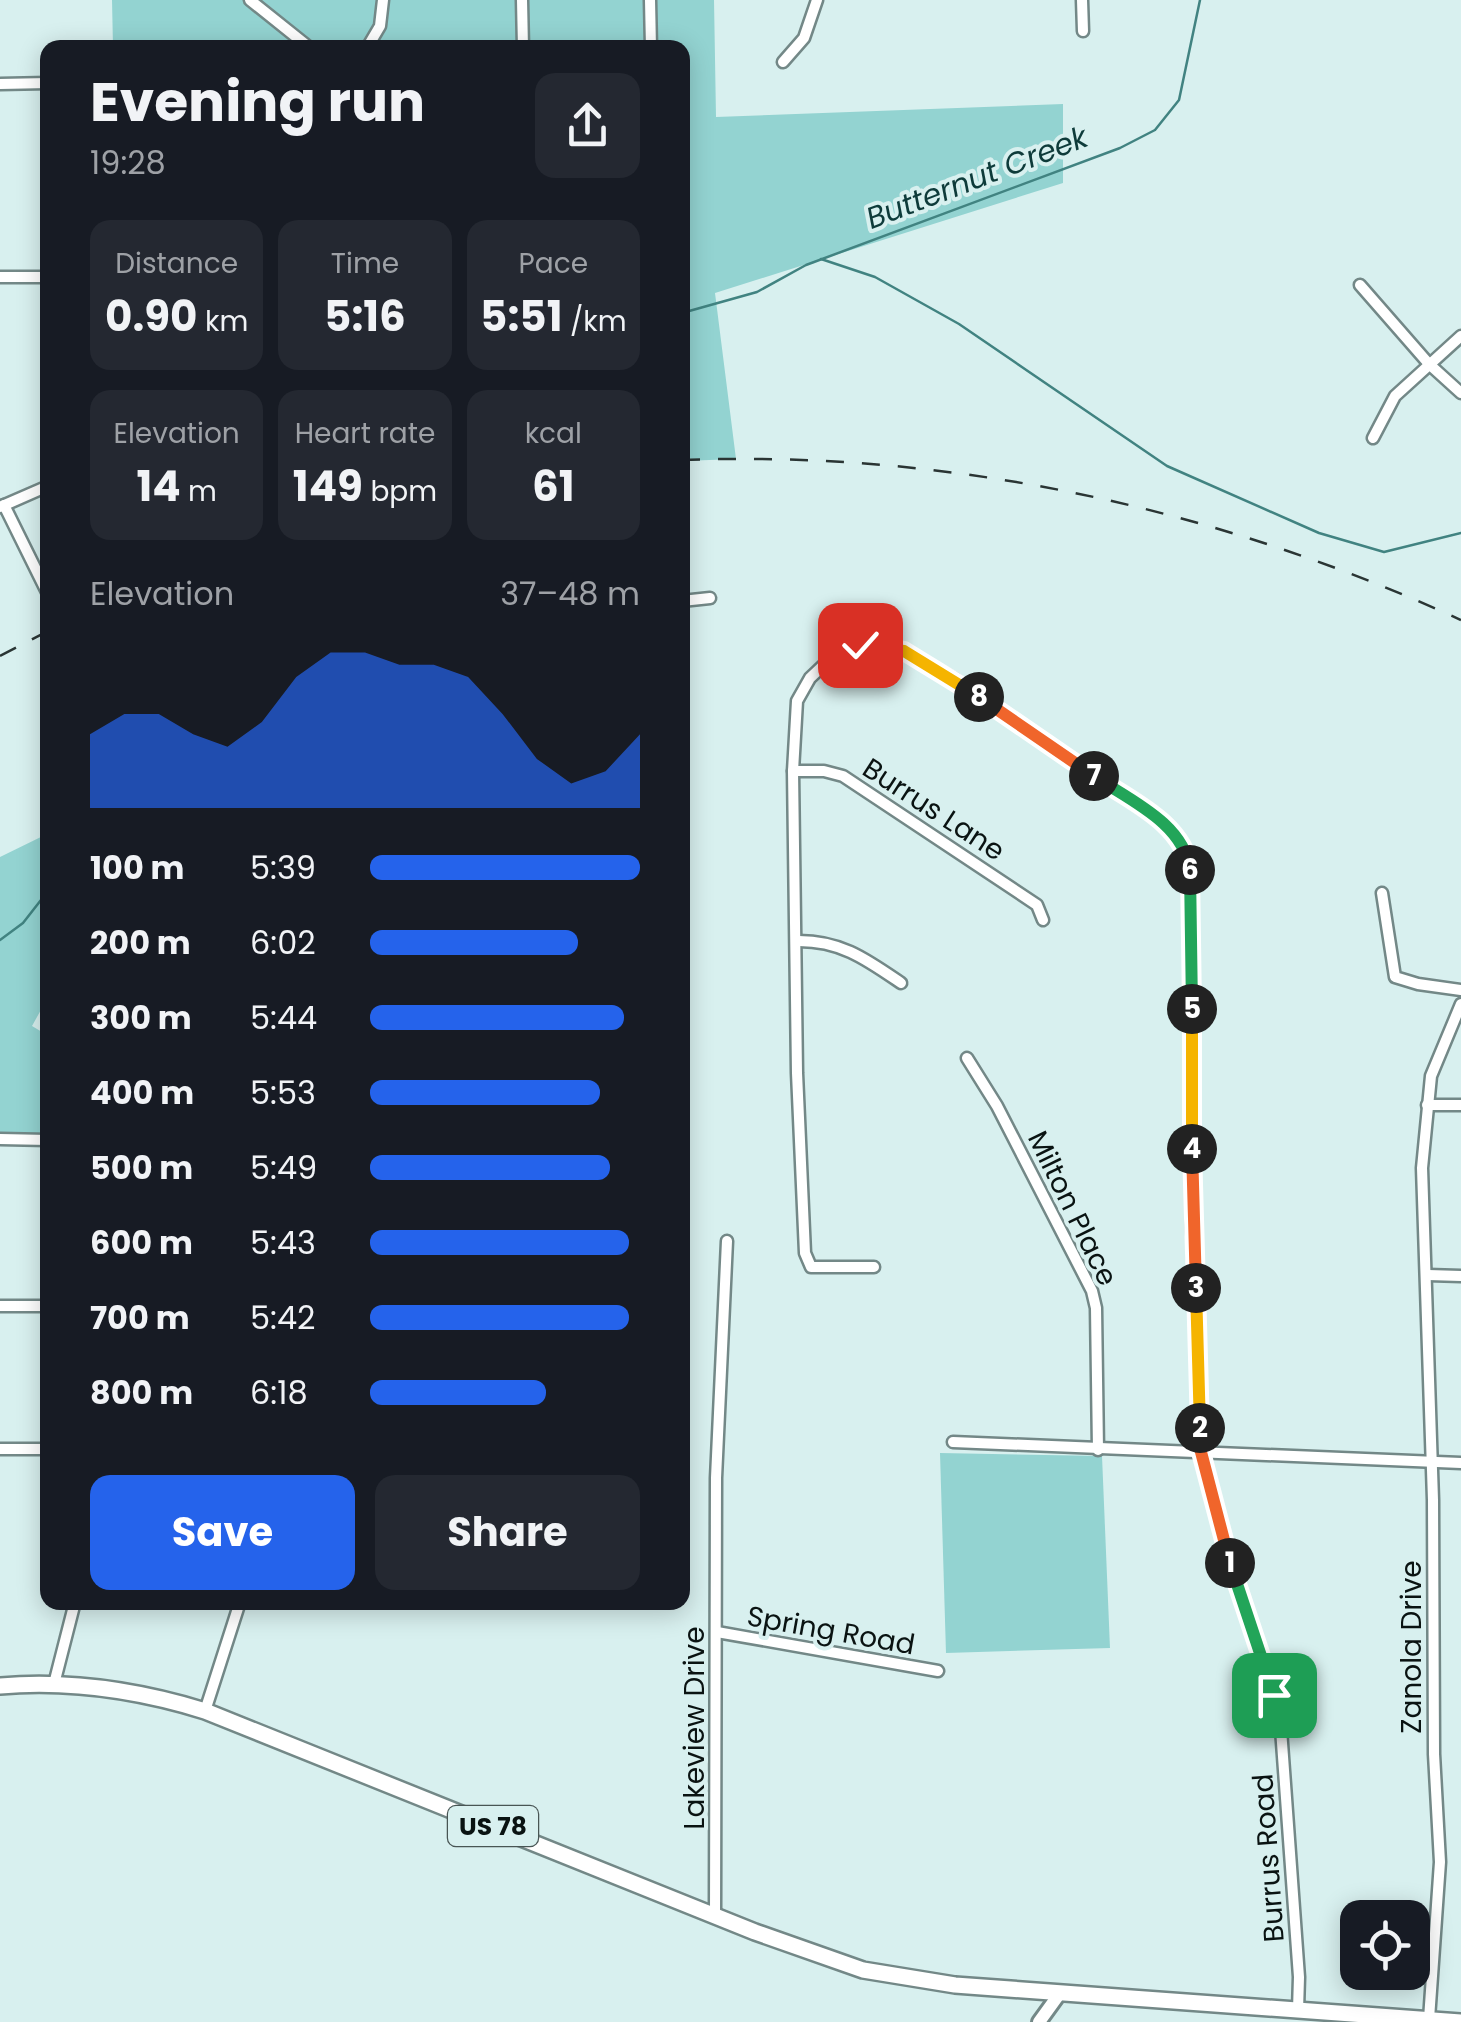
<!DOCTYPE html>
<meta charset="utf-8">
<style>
:root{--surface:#171b24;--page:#242831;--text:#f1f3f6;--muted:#9ea1a6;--accent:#2563eb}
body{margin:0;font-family:Poppins,sans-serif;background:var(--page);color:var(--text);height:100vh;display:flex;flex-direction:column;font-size:38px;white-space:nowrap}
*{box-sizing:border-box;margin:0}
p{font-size:32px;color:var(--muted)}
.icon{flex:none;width:55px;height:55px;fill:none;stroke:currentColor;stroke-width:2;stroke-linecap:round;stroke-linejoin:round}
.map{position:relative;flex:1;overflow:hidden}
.drawer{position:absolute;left:40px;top:40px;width:650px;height:1570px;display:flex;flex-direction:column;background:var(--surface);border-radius:20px;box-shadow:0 5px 25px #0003}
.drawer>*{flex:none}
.buttons{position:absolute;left:1340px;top:1900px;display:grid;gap:20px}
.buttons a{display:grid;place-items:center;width:90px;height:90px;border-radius:20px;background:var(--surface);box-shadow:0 5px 25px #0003;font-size:50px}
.pin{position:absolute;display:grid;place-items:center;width:85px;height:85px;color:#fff;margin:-42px;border-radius:20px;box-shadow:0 5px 15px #0006}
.km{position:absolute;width:50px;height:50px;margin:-25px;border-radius:50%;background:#222;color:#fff;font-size:28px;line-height:50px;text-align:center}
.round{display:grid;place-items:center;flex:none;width:105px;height:105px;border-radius:20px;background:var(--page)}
.summary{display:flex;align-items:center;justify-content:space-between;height:170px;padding:0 50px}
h1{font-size:55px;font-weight:700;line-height:75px}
.stats{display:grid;grid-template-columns:repeat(3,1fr);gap:15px;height:170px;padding:10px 50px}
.stats div{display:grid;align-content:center;border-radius:20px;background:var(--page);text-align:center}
.stats b{font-size:42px;font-weight:700}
.stats small{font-size:28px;font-weight:400}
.stats p{font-size:28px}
.chart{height:280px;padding:20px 50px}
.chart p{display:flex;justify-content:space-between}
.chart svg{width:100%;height:180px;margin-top:10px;fill:var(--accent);opacity:.7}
.cta{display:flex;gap:20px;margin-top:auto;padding:20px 50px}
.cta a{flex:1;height:115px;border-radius:20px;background:var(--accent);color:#fff;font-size:40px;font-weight:700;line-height:115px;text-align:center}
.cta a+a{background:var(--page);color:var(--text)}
ul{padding:0 50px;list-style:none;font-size:32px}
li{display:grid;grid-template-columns:160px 120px 1fr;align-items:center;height:75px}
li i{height:25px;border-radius:12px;background:var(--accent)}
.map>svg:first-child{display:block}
.green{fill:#93d3d1}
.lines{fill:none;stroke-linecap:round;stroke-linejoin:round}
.stream{stroke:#418381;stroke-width:2.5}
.minor-casing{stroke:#738887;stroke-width:15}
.tertiary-casing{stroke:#738887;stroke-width:18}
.primary-casing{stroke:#738887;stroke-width:20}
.minor{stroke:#fff;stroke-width:10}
.tertiary{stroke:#fff;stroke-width:12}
.primary{stroke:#fff;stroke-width:15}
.rail{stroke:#2a3534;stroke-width:2.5;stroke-dasharray:18 18;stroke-linecap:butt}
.split-1-casing{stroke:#fff;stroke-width:20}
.split-2-casing{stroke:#fff;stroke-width:20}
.split-3-casing{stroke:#fff;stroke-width:20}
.split-4-casing{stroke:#fff;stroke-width:20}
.split-5-casing{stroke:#fff;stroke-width:20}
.split-6-casing{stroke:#fff;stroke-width:20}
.split-7-casing{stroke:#fff;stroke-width:20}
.split-8-casing{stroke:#fff;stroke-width:20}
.split-9-casing{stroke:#fff;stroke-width:20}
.split-1{stroke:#22a559;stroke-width:12}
.split-2{stroke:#f0652b;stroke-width:12}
.split-3{stroke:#f5b400;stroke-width:12}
.split-4{stroke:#f0652b;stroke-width:12}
.split-5{stroke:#f5b400;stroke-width:12}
.split-6{stroke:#22a559;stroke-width:12}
.split-7{stroke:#22a559;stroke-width:12}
.split-8{stroke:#f0652b;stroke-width:12}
.split-9{stroke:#f5b400;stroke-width:12}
.labels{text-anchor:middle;stroke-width:8;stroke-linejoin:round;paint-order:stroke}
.shield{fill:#d8f0ef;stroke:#485554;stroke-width:2.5}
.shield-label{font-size:25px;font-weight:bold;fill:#0a1312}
.street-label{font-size:28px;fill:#0a1312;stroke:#d8f0ef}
.water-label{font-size:30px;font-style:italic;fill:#0e3b3a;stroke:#d8f0ef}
</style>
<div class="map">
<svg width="1461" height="2022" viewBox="0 0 1461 2022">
<rect width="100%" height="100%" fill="#d8f0ef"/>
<!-- green -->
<g class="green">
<polygon points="112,0 714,0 716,117 1063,104 1063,183 715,293 736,459 683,461 682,48 113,47"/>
<polygon points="47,834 47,999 32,1026 47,1035 47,1136 0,1136 0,857"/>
<polygon points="940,1453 1102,1456 1110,1648 946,1653"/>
</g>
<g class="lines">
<!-- stream -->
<g class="stream">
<polyline points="821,259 875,277 959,324 1167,466 1319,533 1384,552 1461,533"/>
<polyline points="682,313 757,292 806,265 1120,148 1155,130 1179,100 1200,0"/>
<polyline points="0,940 23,923 48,891"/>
</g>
<!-- minor casing -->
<g class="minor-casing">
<g id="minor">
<polyline points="250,0 310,48"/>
<polyline points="522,0 523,48"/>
<polyline points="650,0 651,48"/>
<polyline points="1082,0 1083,31"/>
<polyline points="367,48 380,26 383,0"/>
<polyline points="783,62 804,38 817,0"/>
<polyline points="0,84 48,83"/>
<polyline points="0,277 48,277"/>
<polyline points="1360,285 1429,364 1461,393"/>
<polyline points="1373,438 1395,396 1461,336"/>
<polyline points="4,505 47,592"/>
<polyline points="0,507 48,486"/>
<polyline points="682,601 710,598"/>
<polyline points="793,771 797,1073 805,1253 811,1267 874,1267"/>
<polyline points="1382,893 1395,977 1418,984 1461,990"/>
<polyline points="1043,920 1037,905 843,776 824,771 793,771 797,701 810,678 829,660 860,645 878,645 904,651 954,679 1167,826 1181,841 1189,861 1192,1224 1201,1452 1235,1581 1270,1676 1281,1729 1299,1977 1298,2010"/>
<path d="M796,941C840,940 866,959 901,983"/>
<polyline points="967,1058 997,1106 1092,1291 1096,1308 1098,1450"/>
<polyline points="1427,1105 1461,1105"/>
<polyline points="0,1139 48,1140"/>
<polyline points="1428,1275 1461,1276"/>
<polyline points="0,1306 48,1306"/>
<polyline points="953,1442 1461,1463"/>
<polyline points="0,1449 48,1449"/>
<polyline points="717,1632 938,1671"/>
<polyline points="54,1684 75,1602"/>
<polyline points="205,1711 240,1602"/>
<polyline points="715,1915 716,1478 727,1241"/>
<polyline points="1429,2019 1440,1862 1434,1754 1433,1500 1422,1168 1431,1076 1461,1004"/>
</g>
</g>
<!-- tertiary casing -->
<g class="tertiary-casing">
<polyline id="tertiary" points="1039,2022 1060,1993"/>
</g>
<!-- primary casing -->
<g class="primary-casing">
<path id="primary" d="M0,1686C71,1680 137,1690 205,1711L755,1932L863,1970L955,1985L1461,2022"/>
</g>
<!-- minor -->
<use href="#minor" class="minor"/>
<!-- tertiary -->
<use href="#tertiary" class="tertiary"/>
<!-- primary -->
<use href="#primary" class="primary"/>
<!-- rail -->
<g class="rail">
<path d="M682,460C952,450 1216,508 1461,620"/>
<polyline points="0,656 48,631"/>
</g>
</g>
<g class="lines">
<!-- split-1 casing -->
<g class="split-1-casing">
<polyline id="split-1" points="1230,1563 1274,1695"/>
</g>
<!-- split-2 casing -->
<g class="split-2-casing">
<polyline id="split-2" points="1200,1428 1201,1452 1230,1563"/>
</g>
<!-- split-3 casing -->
<g class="split-3-casing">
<polyline id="split-3" points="1196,1288 1200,1428"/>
</g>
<!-- split-4 casing -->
<g class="split-4-casing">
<polyline id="split-4" points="1192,1149 1196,1288"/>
</g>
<!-- split-5 casing -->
<g class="split-5-casing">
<polyline id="split-5" points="1192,1009 1192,1149"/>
</g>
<!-- split-6 casing -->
<g class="split-6-casing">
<polyline id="split-6" points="1190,870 1192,1009"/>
</g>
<!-- split-7 casing -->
<g class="split-7-casing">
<path id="split-7" d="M1094,776C1129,800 1184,823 1190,870"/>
</g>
<!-- split-8 casing -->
<g class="split-8-casing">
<polyline id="split-8" points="979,697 1094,776"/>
</g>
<!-- split-9 casing -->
<g class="split-9-casing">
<polyline id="split-9" points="860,645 904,651 979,697"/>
</g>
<!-- split-1 -->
<use href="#split-1" class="split-1"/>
<!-- split-2 -->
<use href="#split-2" class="split-2"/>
<!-- split-3 -->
<use href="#split-3" class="split-3"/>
<!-- split-4 -->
<use href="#split-4" class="split-4"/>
<!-- split-5 -->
<use href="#split-5" class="split-5"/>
<!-- split-6 -->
<use href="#split-6" class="split-6"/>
<!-- split-7 -->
<use href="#split-7" class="split-7"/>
<!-- split-8 -->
<use href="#split-8" class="split-8"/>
<!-- split-9 -->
<use href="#split-9" class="split-9"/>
</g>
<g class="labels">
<!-- shield labels -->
<rect class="shield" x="448" y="1806" width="90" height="40" rx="8"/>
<g class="shield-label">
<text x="493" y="1835">US 78</text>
</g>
<!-- street labels -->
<g class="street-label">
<text transform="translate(934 809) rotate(33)" y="10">Burrus Lane</text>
<text transform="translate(1073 1208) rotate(64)" y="10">Milton Place</text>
<text transform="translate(831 1630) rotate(10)" y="10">Spring Road</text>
<text transform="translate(1411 1647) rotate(-90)" y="10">Zanola Drive</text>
<text transform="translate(694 1728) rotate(-90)" y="10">Lakeview Drive</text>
<text transform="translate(1268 1858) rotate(-94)" y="10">Burrus Road</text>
</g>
<!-- water labels -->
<g class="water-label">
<text transform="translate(977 178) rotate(-21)" y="10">Butternut Creek</text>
</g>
</g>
</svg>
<div class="buttons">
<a><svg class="icon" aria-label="locate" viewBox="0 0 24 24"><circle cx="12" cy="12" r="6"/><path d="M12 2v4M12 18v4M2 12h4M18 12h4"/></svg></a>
</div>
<div class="pin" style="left:1274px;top:1695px;background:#1e9e55"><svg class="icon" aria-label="arrive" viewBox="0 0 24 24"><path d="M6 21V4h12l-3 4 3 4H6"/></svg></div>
<div class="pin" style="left:860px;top:645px;background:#d93025"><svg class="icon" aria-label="check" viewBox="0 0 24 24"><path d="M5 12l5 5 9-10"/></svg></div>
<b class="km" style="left:1230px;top:1563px">1</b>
<b class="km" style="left:1200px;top:1428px">2</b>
<b class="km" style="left:1196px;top:1288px">3</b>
<b class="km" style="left:1192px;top:1149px">4</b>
<b class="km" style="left:1192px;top:1009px">5</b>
<b class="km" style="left:1190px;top:870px">6</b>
<b class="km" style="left:1094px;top:776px">7</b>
<b class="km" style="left:979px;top:697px">8</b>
<section class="drawer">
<div class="summary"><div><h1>Evening run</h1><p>19:28</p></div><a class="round"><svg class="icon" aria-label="share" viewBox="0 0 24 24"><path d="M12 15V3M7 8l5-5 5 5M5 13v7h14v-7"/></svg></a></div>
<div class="stats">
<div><p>Distance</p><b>0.90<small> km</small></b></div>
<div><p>Time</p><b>5:16</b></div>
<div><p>Pace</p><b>5:51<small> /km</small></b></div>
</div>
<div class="stats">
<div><p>Elevation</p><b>14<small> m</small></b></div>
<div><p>Heart rate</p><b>149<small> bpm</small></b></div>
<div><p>kcal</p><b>61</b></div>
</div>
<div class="chart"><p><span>Elevation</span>37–48 m</p>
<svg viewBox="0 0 160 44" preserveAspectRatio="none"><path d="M0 44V26L10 21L20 21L30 26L40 29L50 23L60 12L70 6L80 6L90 9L100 9L110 12L120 21L130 32L140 38L150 35L160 26V44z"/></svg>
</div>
<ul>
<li><b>100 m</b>5:39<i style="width:100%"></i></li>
<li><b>200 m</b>6:02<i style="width:77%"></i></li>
<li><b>300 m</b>5:44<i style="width:94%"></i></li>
<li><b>400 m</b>5:53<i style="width:85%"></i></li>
<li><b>500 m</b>5:49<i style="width:89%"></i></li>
<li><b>600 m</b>5:43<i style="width:96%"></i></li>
<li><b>700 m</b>5:42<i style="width:96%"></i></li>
<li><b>800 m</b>6:18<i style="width:65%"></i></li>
</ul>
<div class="cta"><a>Save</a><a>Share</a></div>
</section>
</div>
